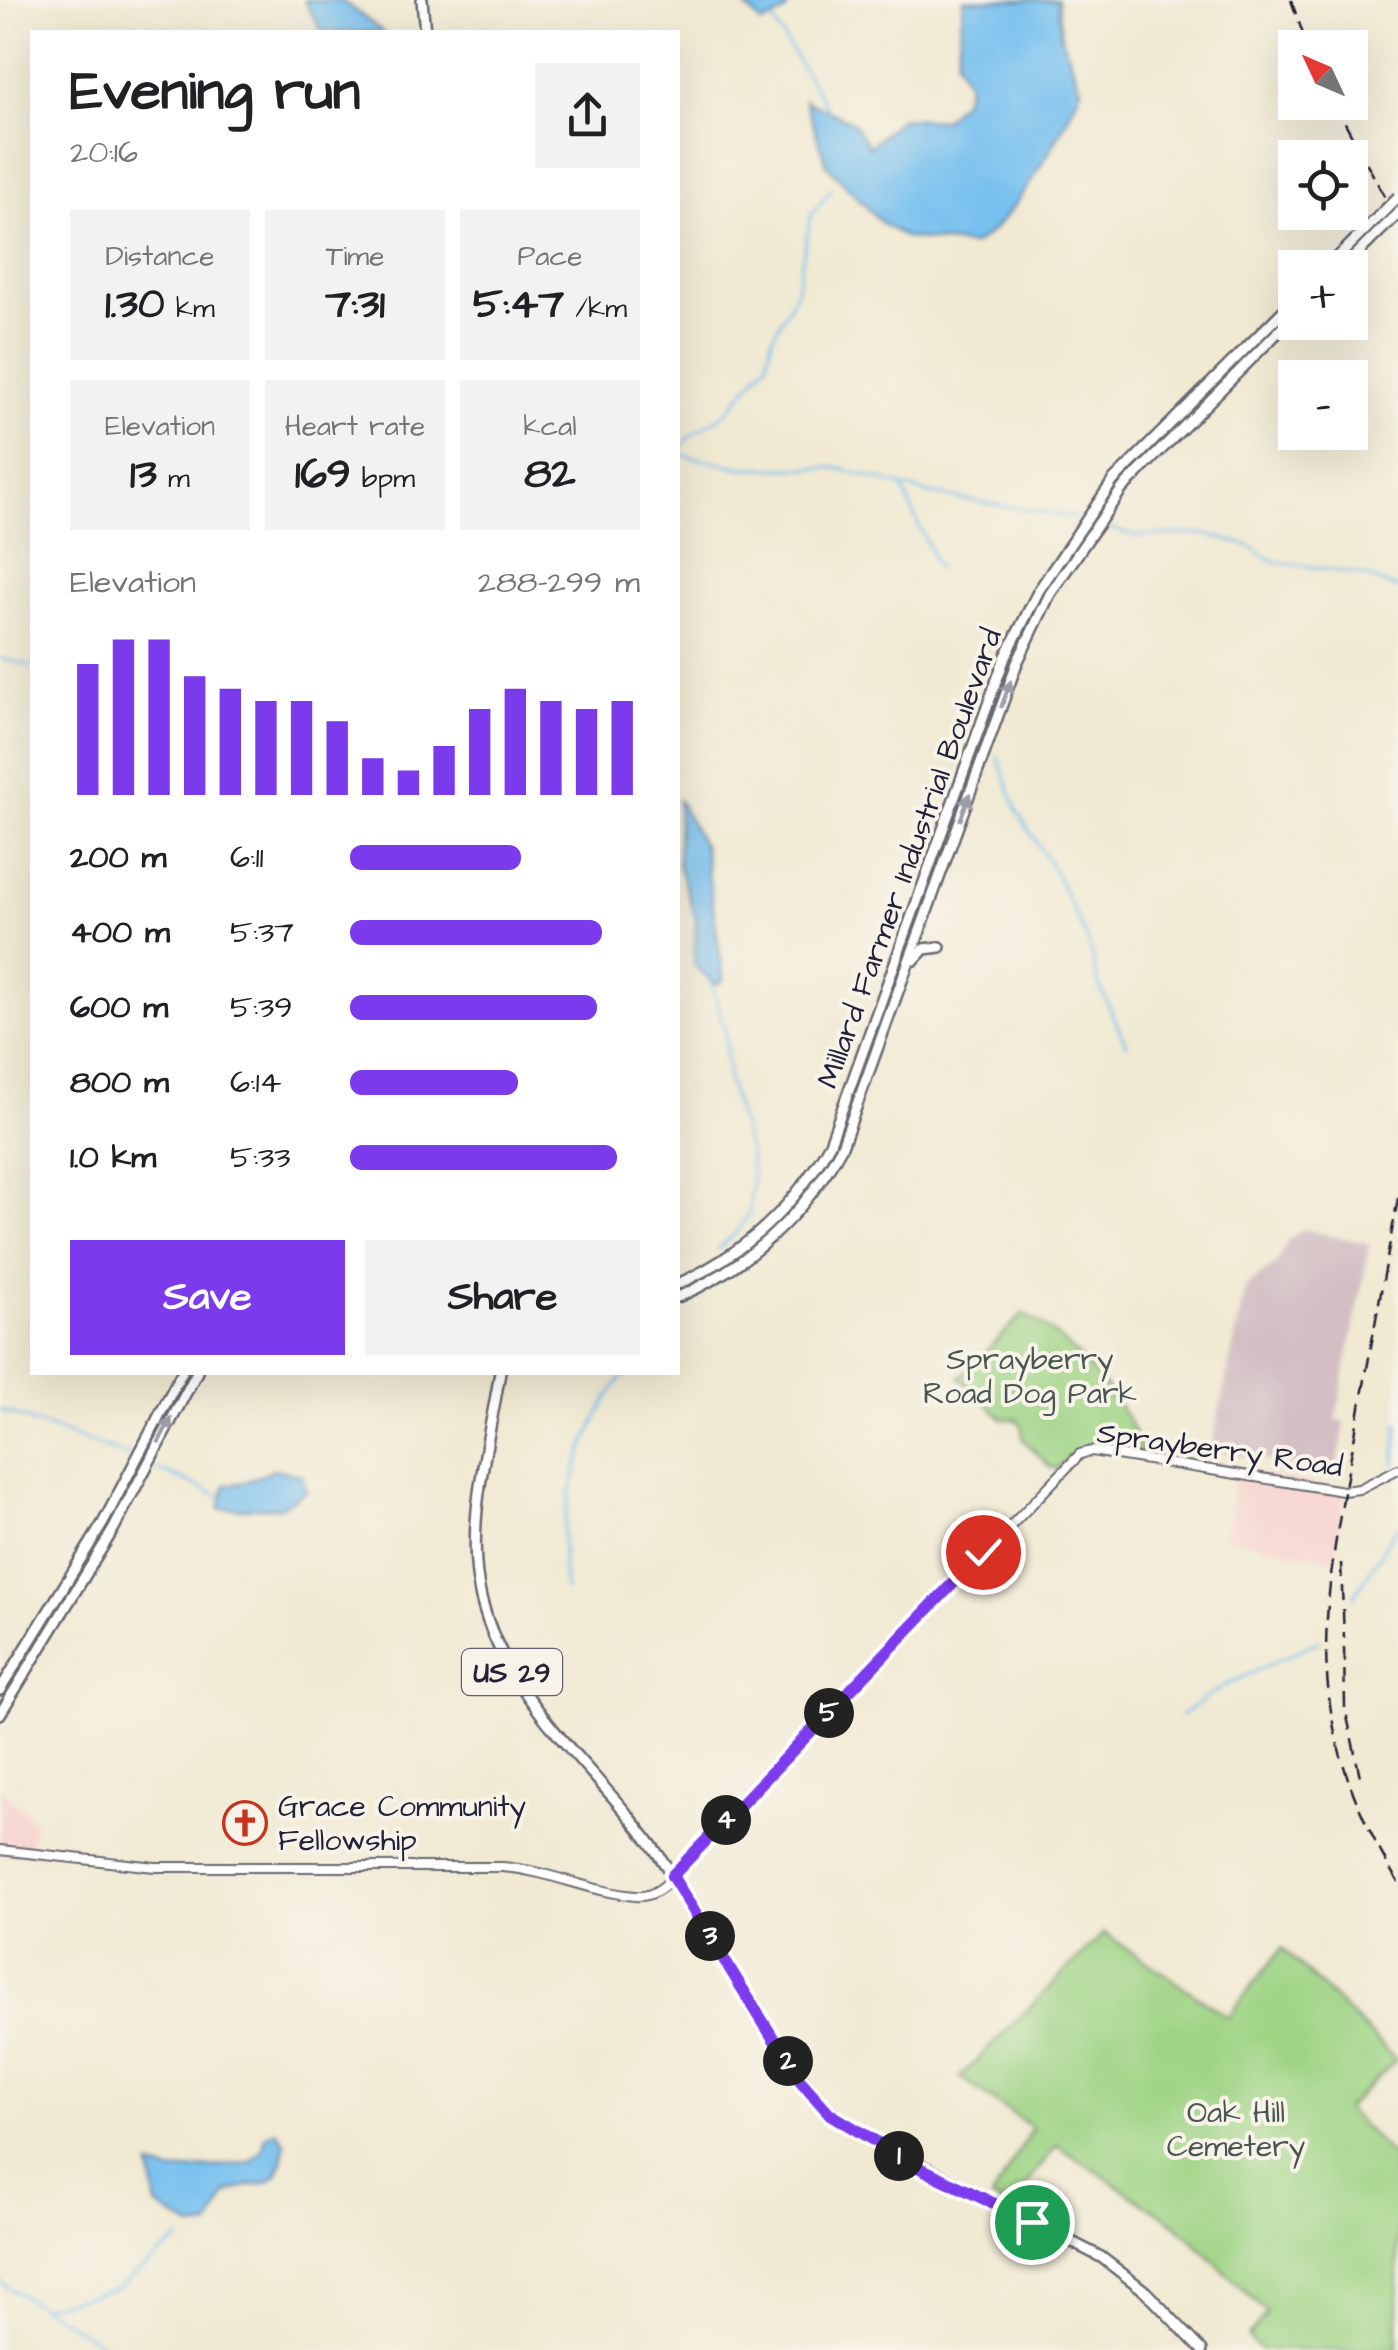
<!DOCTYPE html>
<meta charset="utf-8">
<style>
:root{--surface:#fff;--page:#f2f2f2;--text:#202124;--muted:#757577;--accent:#7c3aed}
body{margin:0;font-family:"Architects Daughter",sans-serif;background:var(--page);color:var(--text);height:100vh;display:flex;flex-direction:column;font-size:38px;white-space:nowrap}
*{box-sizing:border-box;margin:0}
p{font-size:32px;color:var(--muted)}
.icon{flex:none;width:55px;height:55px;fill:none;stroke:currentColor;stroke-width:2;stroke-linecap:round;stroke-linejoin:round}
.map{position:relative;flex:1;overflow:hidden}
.sheet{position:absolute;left:30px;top:30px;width:650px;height:1345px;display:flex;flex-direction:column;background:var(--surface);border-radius:0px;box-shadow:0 10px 40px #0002}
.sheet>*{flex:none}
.needle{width:65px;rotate:314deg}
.controls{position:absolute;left:1278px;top:30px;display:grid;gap:20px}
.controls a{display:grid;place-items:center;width:90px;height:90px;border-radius:0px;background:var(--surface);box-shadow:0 10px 40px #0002;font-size:50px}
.pin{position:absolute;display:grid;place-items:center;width:85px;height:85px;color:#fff;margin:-42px;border:5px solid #fff;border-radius:50%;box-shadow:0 2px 10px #0007}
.km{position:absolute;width:50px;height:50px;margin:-25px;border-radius:50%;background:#222;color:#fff;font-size:28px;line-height:50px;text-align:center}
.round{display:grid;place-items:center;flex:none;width:105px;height:105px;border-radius:0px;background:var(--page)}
.head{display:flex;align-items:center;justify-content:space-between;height:170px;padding:0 40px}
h1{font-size:55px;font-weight:800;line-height:75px}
.figures{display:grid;grid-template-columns:repeat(3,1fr);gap:15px;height:170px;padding:10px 40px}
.figures div{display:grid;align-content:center;border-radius:0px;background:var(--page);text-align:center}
.figures b{font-size:42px;font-weight:800}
.figures small{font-size:28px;font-weight:400}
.figures p{font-size:28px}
.chart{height:280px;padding:20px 40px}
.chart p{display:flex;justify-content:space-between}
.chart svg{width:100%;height:180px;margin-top:10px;stroke:var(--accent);stroke-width:6}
.button{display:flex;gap:20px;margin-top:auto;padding:20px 40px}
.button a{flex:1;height:115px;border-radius:0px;background:var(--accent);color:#fff;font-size:40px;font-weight:800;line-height:115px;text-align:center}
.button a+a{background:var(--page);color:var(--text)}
ul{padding:0 40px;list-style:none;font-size:32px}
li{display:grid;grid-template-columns:160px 120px 1fr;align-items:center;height:75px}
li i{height:25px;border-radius:12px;background:var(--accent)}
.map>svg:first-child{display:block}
.built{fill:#f7d0cc}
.industrial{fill:#d2bec3}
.green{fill:#9fd485;stroke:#607b60;stroke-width:2.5}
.water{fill:#76c0ef;stroke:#4c7195;stroke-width:2.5}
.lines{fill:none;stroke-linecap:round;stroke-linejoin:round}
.stream{stroke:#76c0ef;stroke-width:2.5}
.secondary-casing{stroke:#6a6870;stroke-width:12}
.primary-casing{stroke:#6a6870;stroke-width:14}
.secondary{stroke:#fff;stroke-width:8}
.primary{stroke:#fff;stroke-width:9}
.rail{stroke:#22223b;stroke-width:2.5;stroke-dasharray:15 8;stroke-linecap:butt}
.primary-bridge-casing{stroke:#6a6870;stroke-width:14;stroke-linecap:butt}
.primary-bridge{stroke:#fff;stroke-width:9}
.oneway{fill:#9c9ca7}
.route-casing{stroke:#fff;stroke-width:20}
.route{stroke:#7c3aed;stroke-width:12}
.labels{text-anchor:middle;stroke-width:8;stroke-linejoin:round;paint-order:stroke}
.shield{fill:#f7f3e8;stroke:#62616f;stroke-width:2.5}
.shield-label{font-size:28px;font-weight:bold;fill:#22223b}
.street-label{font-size:30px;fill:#22223b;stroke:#f7f3e8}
.park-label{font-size:30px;fill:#485751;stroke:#f7f3e8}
.poi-label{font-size:30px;fill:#22223b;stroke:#f7f3e8;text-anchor:start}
</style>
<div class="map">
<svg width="1398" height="2350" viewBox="0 0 1398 2350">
<rect width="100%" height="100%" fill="#f7f3e8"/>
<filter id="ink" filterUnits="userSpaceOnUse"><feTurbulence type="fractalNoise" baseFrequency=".01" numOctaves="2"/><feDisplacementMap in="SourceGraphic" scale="20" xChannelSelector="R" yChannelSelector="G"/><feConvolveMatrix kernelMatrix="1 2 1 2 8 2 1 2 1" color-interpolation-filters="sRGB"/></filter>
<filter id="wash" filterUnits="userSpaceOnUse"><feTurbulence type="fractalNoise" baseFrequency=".0048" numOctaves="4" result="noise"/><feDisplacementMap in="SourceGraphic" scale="40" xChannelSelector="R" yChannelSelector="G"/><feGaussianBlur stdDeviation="2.25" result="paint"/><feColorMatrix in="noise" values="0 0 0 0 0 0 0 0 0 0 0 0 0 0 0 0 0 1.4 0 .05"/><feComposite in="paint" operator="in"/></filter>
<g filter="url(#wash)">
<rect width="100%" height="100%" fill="#f1e9d2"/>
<!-- built -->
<g class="built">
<polygon points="1237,1471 1344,1491 1335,1561 1225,1537"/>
<polygon points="0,1788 35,1822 27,1854 0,1851"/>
</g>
<!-- industrial -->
<polygon class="industrial" points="1302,1229 1370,1244 1336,1419 1345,1422 1336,1473 1211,1450 1246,1286 1277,1263 1287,1241"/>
<!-- green -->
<g class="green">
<path d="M1023,1314C1069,1338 1128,1403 1142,1453L1080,1448L1056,1469L1050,1467L1023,1439L1022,1425L1016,1419H1003L960,1378Z"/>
<polygon points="1104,1933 1228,2017 1282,1948 1396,2060 1346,2109 1393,2157 1398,2221 1398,2350 1260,2350 1248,2337 1267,2313 1177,2225 1057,2145 1030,2180 1018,2210 992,2199 1032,2128 960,2077"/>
</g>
<!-- water -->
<g class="water">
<polygon points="304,0 341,0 383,32 322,32"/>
<polygon points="740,0 791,0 791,1 784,13 762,24"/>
<path d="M964,0H1057L1061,36L1081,88C1067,126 1009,229 972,245L906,238L883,224L827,165L805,100L852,122L869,147L901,118L943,120L963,100L968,85L957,61Z"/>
<polygon points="678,799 704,848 723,974 723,981 715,984 694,965 696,919 678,865"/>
<polygon points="273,1469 302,1475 306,1491 280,1507 220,1509 225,1485 246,1482"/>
<path d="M276,2130L285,2143C279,2200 262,2174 227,2194L210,2226L192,2228L157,2206L150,2167L174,2172L251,2162L262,2152L266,2135Z"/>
</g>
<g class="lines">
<!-- stream -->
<g class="stream">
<polyline points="773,20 828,110"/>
<polyline points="678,452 690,436 726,413 767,363 772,338 796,292 811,215 831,190"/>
<polyline points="678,454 742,468 837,468 931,494 1075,518"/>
<polyline points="903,489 938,568"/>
<polyline points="1103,527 1136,536 1205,534 1250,546 1273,561 1359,574 1398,589"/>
<polyline points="0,658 32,666"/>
<polyline points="998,757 1018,812 1056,874 1090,946 1097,980 1126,1044"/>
<polyline points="710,981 725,1029 728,1080 749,1152 752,1181 749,1213 737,1232 718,1249"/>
<polyline points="0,1410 130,1456"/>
<polyline points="1395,1466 1398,1423"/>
<polyline points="157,1469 220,1496"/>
<path d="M565,1590C554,1521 582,1427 626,1372"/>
<polyline points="1354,1597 1398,1525"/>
<polyline points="1180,1716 1224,1686 1319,1641"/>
<polyline points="0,2282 112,2350"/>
<polyline points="44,2306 116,2289 180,2239"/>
</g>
</g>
</g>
<g filter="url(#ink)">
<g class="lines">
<!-- secondary casing -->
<g class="secondary-casing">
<path id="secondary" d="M0,1850L155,1867H502C548,1870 590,1892 635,1896C647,1897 655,1893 664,1886L1080,1454L1092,1451L1343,1491L1359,1489L1398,1469"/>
</g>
<!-- primary casing -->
<g class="primary-casing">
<g id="primary">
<polyline points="422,0 425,32"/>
<polyline points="1327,268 1373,222"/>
<polyline points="1343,268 1378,233"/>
<polyline points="914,960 924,949 940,947"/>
<path d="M678,1284C744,1254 795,1207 830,1143L1004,660L1039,590L1113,481L1295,299"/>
<path d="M678,1297C749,1266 805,1214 842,1146L1017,663L1050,594L1122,489L1295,315"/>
<path d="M500,1372C489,1443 464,1527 481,1598C507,1705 601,1770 660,1857C694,1908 725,1960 758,2011C788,2058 810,2100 857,2132L1101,2257L1145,2291L1202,2350"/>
<polyline points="0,1690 103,1523 182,1372"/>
<polyline points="0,1714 113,1530 197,1372"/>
</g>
</g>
<!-- secondary -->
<use href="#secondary" class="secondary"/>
<!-- primary -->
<use href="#primary" class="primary"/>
<!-- rail -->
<g class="rail">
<polyline points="1291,0 1308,48"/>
<polyline points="1334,102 1398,222"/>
<path d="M1398,1198C1384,1275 1370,1352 1356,1429C1322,1610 1297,1716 1398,1882"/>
<polyline points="1341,1563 1344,1638"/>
<polyline points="1344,1647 1345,1707 1361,1781"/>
</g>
<!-- primary-bridge casing -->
<g class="primary-bridge-casing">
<g id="primary-bridge">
<polyline points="1373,222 1398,197"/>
<polyline points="1378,233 1398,214"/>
</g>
</g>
<!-- primary-bridge -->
<use href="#primary-bridge" class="primary-bridge"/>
</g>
<!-- one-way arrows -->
<defs><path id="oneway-solid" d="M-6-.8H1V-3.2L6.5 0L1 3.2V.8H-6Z" transform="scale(2.5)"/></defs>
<g class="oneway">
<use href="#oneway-solid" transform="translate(1006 694) rotate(-70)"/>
<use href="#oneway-solid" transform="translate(965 807) rotate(-70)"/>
<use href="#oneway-solid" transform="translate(165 1430) rotate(-63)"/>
</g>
</g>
<g class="lines" filter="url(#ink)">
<!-- route casing -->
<g class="route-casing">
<polyline id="route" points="983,1552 672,1876 798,2078 830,2114 918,2167 1032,2222"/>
</g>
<!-- route -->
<use href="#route" class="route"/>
</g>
<!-- icons -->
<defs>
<g id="church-ring" transform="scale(2.25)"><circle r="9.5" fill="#f7f3e8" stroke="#c8321e" stroke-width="1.5"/><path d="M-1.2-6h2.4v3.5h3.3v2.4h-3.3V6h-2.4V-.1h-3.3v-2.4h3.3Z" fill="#c8321e"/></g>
</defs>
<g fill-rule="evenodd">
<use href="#church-ring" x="245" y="1823"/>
</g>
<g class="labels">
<!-- shield labels -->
<rect class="shield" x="462" y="1649" width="100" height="46" rx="8"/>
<g class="shield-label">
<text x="512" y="1682">US 29</text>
</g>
<!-- street labels -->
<g class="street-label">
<text transform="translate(909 858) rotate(-70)" y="10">Millard Farmer Industrial Boulevard</text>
<text transform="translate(1220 1449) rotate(8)" y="10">Sprayberry Road</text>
</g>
<!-- park labels -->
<g class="park-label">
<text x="1030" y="1369">Sprayberry<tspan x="1030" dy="34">Road Dog Park</tspan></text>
<text x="1236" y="2122">Oak Hill<tspan x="1236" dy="34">Cemetery</tspan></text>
</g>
<!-- poi labels -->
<g class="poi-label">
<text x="278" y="1816">Grace Community<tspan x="278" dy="34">Fellowship</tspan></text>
</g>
</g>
</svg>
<div class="controls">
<a><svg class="needle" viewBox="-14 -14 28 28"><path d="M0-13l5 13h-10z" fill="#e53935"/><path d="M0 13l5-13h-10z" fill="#757577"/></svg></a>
<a><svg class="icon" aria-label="locate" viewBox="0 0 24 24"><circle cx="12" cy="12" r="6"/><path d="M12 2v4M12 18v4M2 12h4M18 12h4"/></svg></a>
<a>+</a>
<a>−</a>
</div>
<div class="pin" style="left:1032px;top:2222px;background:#1e9e55"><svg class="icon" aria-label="arrive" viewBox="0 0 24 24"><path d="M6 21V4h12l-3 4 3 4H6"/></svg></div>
<div class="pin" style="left:983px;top:1552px;background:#d93025"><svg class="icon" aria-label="check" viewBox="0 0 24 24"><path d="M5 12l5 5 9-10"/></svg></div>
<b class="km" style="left:899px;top:2156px">1</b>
<b class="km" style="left:788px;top:2061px">2</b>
<b class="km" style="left:710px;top:1936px">3</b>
<b class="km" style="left:726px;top:1820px">4</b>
<b class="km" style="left:829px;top:1713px">5</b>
<section class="sheet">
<div class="head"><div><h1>Evening run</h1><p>20:16</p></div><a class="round"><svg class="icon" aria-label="share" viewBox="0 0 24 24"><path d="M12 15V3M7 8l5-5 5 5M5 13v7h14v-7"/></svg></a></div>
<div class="figures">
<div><p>Distance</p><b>1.30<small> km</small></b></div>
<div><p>Time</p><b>7:31</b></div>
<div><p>Pace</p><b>5:47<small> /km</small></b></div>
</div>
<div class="figures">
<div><p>Elevation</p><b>13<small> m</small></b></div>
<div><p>Heart rate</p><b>169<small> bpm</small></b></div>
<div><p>kcal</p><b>82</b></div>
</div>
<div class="chart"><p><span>Elevation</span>288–299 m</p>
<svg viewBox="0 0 160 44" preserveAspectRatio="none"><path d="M5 44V12M15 44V6M25 44V6M35 44V15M45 44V18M55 44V21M65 44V21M75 44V26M85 44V35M95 44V38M105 44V32M115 44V23M125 44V18M135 44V21M145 44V23M155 44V21"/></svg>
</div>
<ul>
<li><b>200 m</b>6:11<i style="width:59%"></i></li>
<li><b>400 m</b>5:37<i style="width:87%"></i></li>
<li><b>600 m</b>5:39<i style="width:85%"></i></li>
<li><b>800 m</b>6:14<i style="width:58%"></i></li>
<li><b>1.0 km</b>5:33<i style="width:92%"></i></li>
</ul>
<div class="button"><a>Save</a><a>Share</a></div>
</section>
</div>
